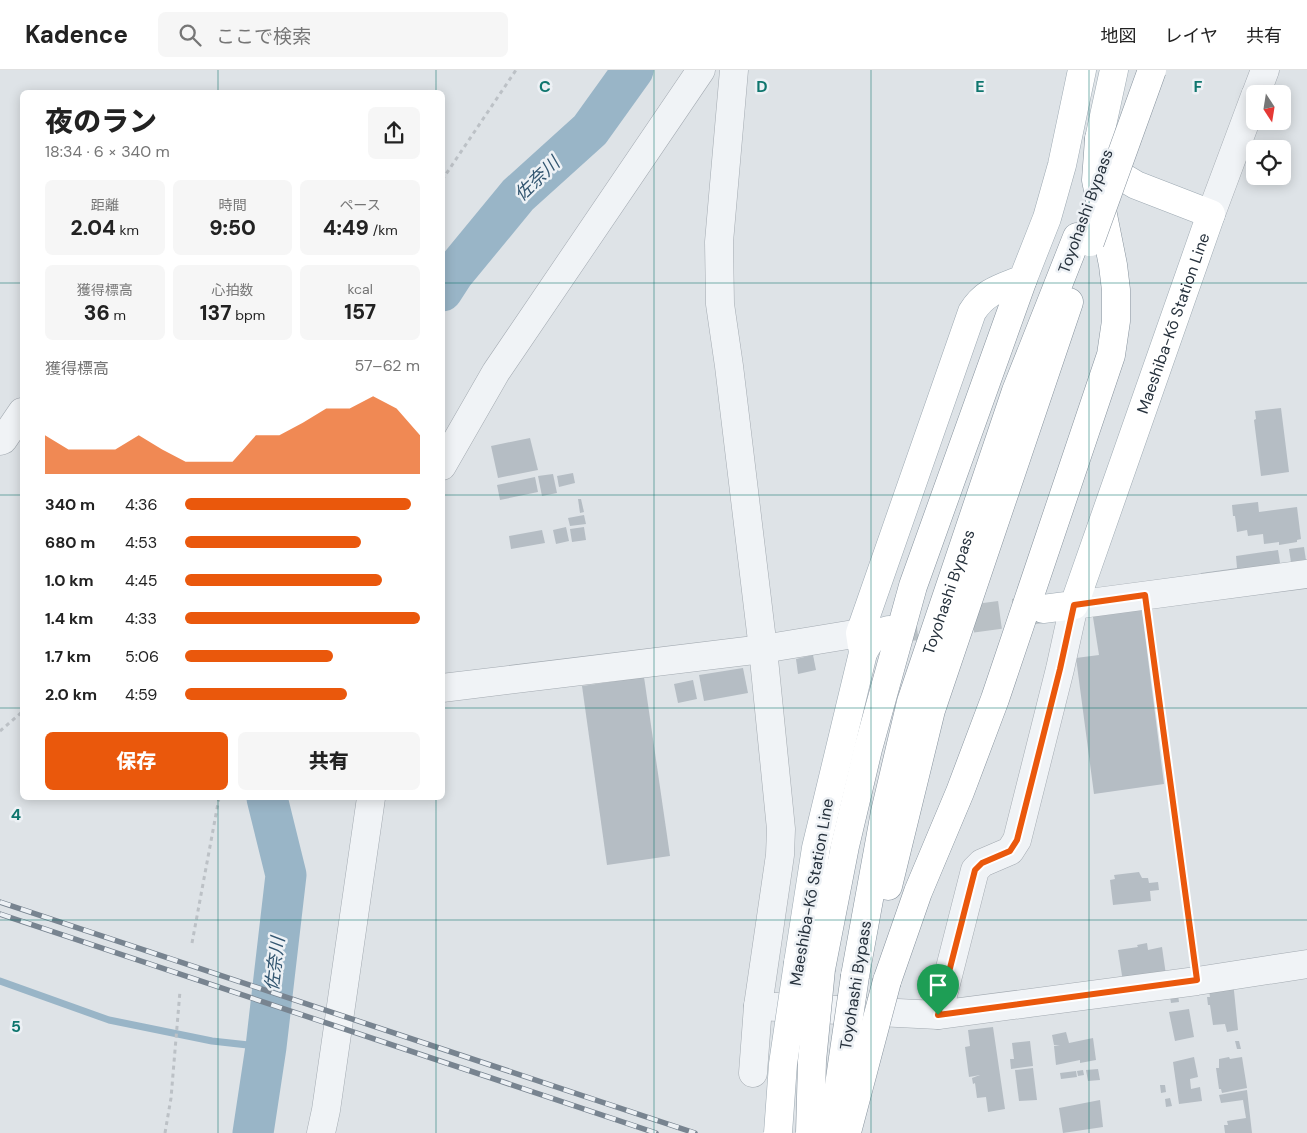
<!DOCTYPE html>
<html lang="ja">
<meta charset="utf-8">
<style>
:root{--surface:#fff;--page:#f6f6f6;--text:#222;--muted:#767676;--line:#e0e0e0;--accent:#ea580c}
body{margin:0;font-family:"DM Sans","Noto Sans JP",sans-serif;background:var(--page);color:var(--text);height:100vh;display:flex;flex-direction:column;font-size:19px;white-space:nowrap}
*{box-sizing:border-box;margin:0}
p{font-size:16px;color:var(--muted)}
.icon{flex:none;width:28px;height:28px;fill:none;stroke:currentColor;stroke-width:2;stroke-linecap:round;stroke-linejoin:round}
.map{position:relative;flex:1;overflow:hidden}
.panel{position:absolute;left:20px;top:20px;width:425px;height:710px;display:flex;flex-direction:column;background:var(--surface);border-radius:8px;box-shadow:0 2px 12px #0003}
.panel>*{flex:none}
.needle{width:32px;rotate:168deg}
.tools{position:absolute;left:1246px;top:15px;display:grid;gap:10px}
.tools a{display:grid;place-items:center;width:45px;height:45px;border-radius:8px;background:var(--surface);box-shadow:0 2px 12px #0003;font-size:25px}
.pin{position:absolute;display:grid;place-items:center;width:42px;height:42px;color:#fff;margin:-51px -21px;border-radius:50% 50% 50% 0;rotate:-45deg;box-shadow:0 0 5px #0007}
.pin .icon{rotate:45deg}
.round{display:grid;place-items:center;flex:none;width:52px;height:52px;border-radius:8px;background:var(--page)}
.summary{display:flex;align-items:center;justify-content:space-between;height:85px;padding:0 25px}
h1{font-size:28px;font-weight:800;line-height:38px}
.metrics{display:grid;grid-template-columns:repeat(3,1fr);gap:8px;height:85px;padding:5px 25px}
.metrics div{display:grid;align-content:center;border-radius:8px;background:var(--page);text-align:center}
.metrics b{font-size:21px;font-weight:800}
.metrics small{font-size:14px;font-weight:400}
.metrics p{font-size:14px}
.chart{height:140px;padding:10px 25px}
.chart p{display:flex;justify-content:space-between}
.chart svg{width:100%;height:90px;margin-top:5px;fill:var(--accent);opacity:.7}
.action{display:flex;gap:10px;margin-top:auto;padding:10px 25px}
.action a{flex:1;height:58px;border-radius:8px;background:var(--accent);color:#fff;font-size:20px;font-weight:800;line-height:58px;text-align:center}
.action a+a{background:var(--page);color:var(--text)}
ul{padding:0 25px;list-style:none;font-size:16px}
li{display:grid;grid-template-columns:80px 60px 1fr;align-items:center;height:38px}
li i{height:12px;border-radius:6px;background:var(--accent)}
header{display:flex;align-items:center;gap:30px;box-sizing:border-box;height:70px;padding:0 25px;background:var(--surface);border-bottom:1px solid var(--line)}
header strong{font-size:24px}
nav{display:flex;gap:28px;margin-inline-start:auto;font-size:18px}
.search{width:350px;height:45px;background:var(--page);display:flex;align-items:center;gap:12px;box-sizing:border-box;padding:0 18px;border-radius:8px;color:var(--muted);font-size:19px}
.map>svg:first-child{display:block}
.lines{fill:none;stroke-linecap:round;stroke-linejoin:round}
.stream{stroke:#99b5c7;stroke-width:7}
.river{stroke:#99b5c7;stroke-width:41}
.building{fill:#b5bdc4}
.major-tunnel{stroke:#b9c0c5;stroke-width:28;stroke-dasharray:28 14;stroke-linecap:butt}
.minor-casing{stroke:#a3aab1;stroke-width:29}
.major-casing{stroke:#9da9b2;stroke-width:29}
.highway-casing{stroke:#86929d;stroke-width:29}
.path{stroke:#bcc1c6;stroke-width:3;stroke-dasharray:4 4;stroke-linecap:butt}
.minor{stroke:#f0f3f6;stroke-width:28}
.major{stroke:#fff;stroke-width:28}
.highway{stroke:#fff;stroke-width:28}
.rail-casing{stroke:#788490;stroke-width:5.5}
.rail{stroke:#edf1f5;stroke-width:4;stroke-dasharray:11;stroke-linecap:butt}
.major-bridge-casing{stroke:#9da9b2;stroke-width:29;stroke-linecap:butt}
.highway-bridge-casing{stroke:#86929d;stroke-width:29;stroke-linecap:butt}
.major-bridge{stroke:#fff;stroke-width:28}
.highway-bridge{stroke:#fff;stroke-width:28}
.route-casing{stroke:#fff;stroke-width:10}
.route{stroke:#ea580c;stroke-width:6}
.grid{fill:none;stroke:#0f766e;stroke-width:1;stroke-opacity:0.55}
.labels{text-anchor:middle;stroke-width:5;stroke-linejoin:round;paint-order:stroke}
.street-label{font-size:16px;fill:#27323d;stroke:#edf1f5}
.water-label{font-size:18px;font-style:italic;fill:#335670;stroke:#edf1f5}
.grid-label{font-size:16px;text-anchor:middle;font-weight:bold;fill:#0f766e;stroke:#edf1f5;stroke-width:5;stroke-linejoin:round;paint-order:stroke}
</style>
<header>
<strong>Kadence</strong>
<div class="search"><svg class="icon" aria-label="search" viewBox="0 0 24 24"><circle cx="10" cy="10" r="6"/><path d="M15 15l6 6"/></svg>ここで検索</div>
<nav><a>地図</a><a>レイヤ</a><a>共有</a></nav>
</header>
<div class="map">
<svg width="1307" height="1063" viewBox="0 0 1307 1063">
<rect width="100%" height="100%" fill="#dee3e7"/>
<g class="lines">
<!-- stream -->
<polyline class="stream" points="0,911 109,950 212,971 266,977"/>
<!-- river -->
<g class="river">
<polyline points="442,221 453,204 518,125 590,60 633,0"/>
<polyline points="253,1063 266,977 286,805 267,728"/>
</g>
</g>
<!-- building -->
<g class="building">
<polygon points="1281,338 1289,402 1261,406 1254,350 1256,349 1255,341"/>
<polygon points="530,368 538,400 498,408 491,376"/>
<polygon points="573,403 575,413 559,417 557,406"/>
<polygon points="553,404 557,423 542,426 538,406"/>
<polygon points="535,407 538,422 500,430 497,415"/>
<polygon points="578,429 581,429 584,442 580,443"/>
<polygon points="1258,432 1259,442 1297,437 1301,469 1297,470 1297,472 1279,475 1279,472 1264,474 1263,464 1248,466 1247,460 1237,462 1235,446 1233,446 1232,435"/>
<polygon points="584,445 586,454 570,456 568,448"/>
<polygon points="566,457 569,471 556,474 553,460"/>
<polygon points="584,457 586,470 572,472 570,459"/>
<polygon points="542,460 545,473 511,479 509,466"/>
<polygon points="1304,477 1307,497 1292,499 1289,479"/>
<polygon points="1278,480 1281,499 1202,510 1201,503 1237,498 1236,486"/>
<polygon points="1141,534 1164,714 1094,724 1076,588 1099,585 1092,541"/>
<polygon points="813,585 816,600 798,604 796,589"/>
<polygon points="743,598 748,623 704,631 699,605"/>
<polygon points="644,607 670,786 607,795 582,616"/>
<polygon points="693,610 697,629 678,633 674,614"/>
<polygon points="1139,802 1142,808 1148,808 1149,813 1158,812 1159,820 1150,821 1151,831 1113,835 1110,810 1115,809 1114,805"/>
<polygon points="1147,873 1148,880 1162,877 1166,905 1123,912 1118,880 1138,877 1137,875"/>
<polygon points="1233,911 1238,960 1227,962 1225,954 1213,955 1210,935 1208,935 1207,927 1210,927 1208,914"/>
<polygon points="1178,925 1179,932 1171,933 1170,927"/>
<polygon points="1189,939 1194,967 1175,971 1169,942"/>
<polygon points="993,957 1005,1039 988,1042 986,1027 977,1028 975,1013 973,1014 972,1008 980,1005 969,1007 965,977 970,976 968,960"/>
<polygon points="1066,962 1069,973 1093,968 1096,990 1080,993 1080,990 1056,995 1054,976 1060,975 1054,975 1052,965"/>
<polygon points="1030,971 1033,996 1011,999 1010,989 1014,989 1012,973"/>
<polygon points="1235,971 1239,971 1241,979 1237,979"/>
<polygon points="1194,987 1198,1007 1190,1009 1191,1019 1200,1017 1202,1031 1179,1034 1173,992"/>
<polygon points="1229,987 1230,989 1242,987 1247,1018 1222,1023 1221,1019 1219,1019 1216,998 1219,998 1219,989"/>
<polygon points="1033,998 1037,1030 1019,1031 1015,1000"/>
<polygon points="1098,999 1100,1010 1088,1011 1086,1000"/>
<polygon points="1083,1000 1084,1005 1078,1006 1077,1001"/>
<polygon points="1076,1001 1077,1007 1061,1009 1060,1003"/>
<polygon points="1160,1015 1165,1015 1166,1022 1161,1023"/>
<polygon points="1247,1020 1252,1063 1225,1063 1224,1055 1228,1055 1227,1051 1246,1048 1243,1030 1221,1033 1219,1025"/>
<polygon points="1170,1028 1172,1036 1166,1037 1165,1029"/>
<polygon points="1100,1030 1103,1057 1063,1063 1059,1038"/>
</g>
<g class="lines">
<!-- major-tunnel -->
<polyline class="major-tunnel" points="889,560 1043,539"/>
<!-- minor casing -->
<g class="minor-casing">
<g id="minor">
<polyline points="734,0 719,172 720,234 729,296 763,579 781,759 780,785 758,936 938,945 975,800 982,793 1010,781 1017,770 1060,599 1074,535 1307,504"/>
<polyline points="1256,24 1265,0"/>
<polyline points="1211,144 1255,26"/>
<polyline points="0,371 3,370 22,342"/>
<polyline points="442,396 496,302 701,0"/>
<polyline points="442,618 763,579 860,563"/>
<polyline points="938,945 1197,911 1307,894"/>
<polyline points="753,1003 758,936"/>
<polyline points="321,1063 326,1040 371,728"/>
</g>
</g>
<!-- major casing -->
<g class="major-casing">
<g id="major">
<path id="s1" d="M1043,539L1074,535L1211,144L1136,115L1121,106L1111,94L1102,81L1099,69L1114,0"/>
<path d="M863,583L860,563L972,242C985,221 1001,218 1023,209L1047,148L1062,95L1082,0"/>
<path d="M798,893L816,778L863,583C869,571 875,563 889,560"/>
</g>
</g>
<!-- highway casing -->
<g class="highway-casing">
<g id="highway">
<polyline points="888,816 931,640 1069,232"/>
<polyline points="821,899 845,776 868,679 913,516 1023,209"/>
<path id="s2" d="M855,906L885,742L911,632L1016,321L1077,167"/>
<polyline points="887,911 918,822 960,722 995,629 1111,285 1116,251 1116,220 1113,195 1096,110 1099,69"/>
</g>
</g>
<!-- path -->
<g class="path">
<polyline points="442,110 516,0"/>
<polyline points="1149,550 1193,886"/>
<polyline points="0,661 22,642"/>
<polyline points="192,873 219,728"/>
<polyline points="165,1063 171,1028 180,921"/>
</g>
<!-- minor -->
<use href="#minor" class="minor"/>
<!-- major -->
<use href="#major" class="major"/>
<!-- highway -->
<use href="#highway" class="highway"/>
<!-- rail casing -->
<g class="rail-casing">
<g id="rail">
<polyline points="0,832 695,1063"/>
<polyline points="0,844 656,1063"/>
</g>
</g>
<!-- rail -->
<use href="#rail" class="rail"/>
<!-- major-bridge casing -->
<g class="major-bridge-casing">
<polyline id="major-bridge" points="778,1063 783,994 798,893"/>
</g>
<!-- highway-bridge casing -->
<g class="highway-bridge-casing">
<g id="highway-bridge">
<polyline points="1090,172 1152,0"/>
<polyline points="847,1062 887,911"/>
<polyline points="810,1063 812,991 821,899"/>
<polyline points="832,1063 855,906"/>
</g>
</g>
<!-- major-bridge -->
<use href="#major-bridge" class="major-bridge"/>
<!-- highway-bridge -->
<use href="#highway-bridge" class="highway-bridge"/>
</g>
<g class="lines">
<!-- route casing -->
<g class="route-casing">
<polygon id="route" points="1145,525 1197,910 938,945 975,800 982,793 1010,781 1017,770 1060,599 1074,535"/>
</g>
<!-- route -->
<use href="#route" class="route"/>
</g>
<!-- grid -->
<path class="grid" d="M218,0V22M436,0V22M654,0V1063M871,0V1063M1089,0V1063M0,213H22M442,213H1307M0,425H22M442,425H1307M0,638H22M442,638H1307M218,728V1063M436,728V1063M0,850H1307"/>
<g class="labels">
<!-- street labels -->
<g class="street-label">
<text transform="translate(1085 141) rotate(-70)" y="6">Toyohashi Bypass</text>
<text dy="6" stroke="none"><textPath href="#s1" startOffset="330">Maeshiba-Kō Station Line</textPath></text>
<text dy="6" stroke="none"><textPath href="#s2" startOffset="396">Toyohashi Bypass</textPath></text>
<text transform="translate(811 822) rotate(-80)" y="6">Maeshiba-Kō Station Line</text>
<text transform="translate(855 915) rotate(-81)" y="6">Toyohashi Bypass</text>
</g>
<!-- water labels -->
<g class="water-label">
<text transform="translate(537 109) rotate(-44)" y="6">佐奈川</text>
<text transform="translate(275 894) rotate(-83)" y="6">佐奈川</text>
</g>
</g>
<g class="grid-label">
<text x="545" y="22">C</text>
<text x="762" y="22">D</text>
<text x="980" y="22">E</text>
<text x="1198" y="22">F</text>
<text x="16" y="750">4</text>
<text x="16" y="962">5</text>
</g>
</svg>
<div class="tools">
<a><svg class="needle" viewBox="-14 -14 28 28"><path d="M0-13l5 13h-10z" fill="#e53935"/><path d="M0 13l5-13h-10z" fill="#767676"/></svg></a>
<a><svg class="icon" aria-label="locate" viewBox="0 0 24 24"><circle cx="12" cy="12" r="6"/><path d="M12 2v4M12 18v4M2 12h4M18 12h4"/></svg></a>
</div>
<div class="pin" style="left:938px;top:945px;background:#1e9e55"><svg class="icon" aria-label="arrive" viewBox="0 0 24 24"><path d="M6 21V4h12l-3 4 3 4H6"/></svg></div>
<section class="panel">
<div class="summary"><div><h1>夜のラン</h1><p>18:34 · 6 × 340 m</p></div><a class="round"><svg class="icon" aria-label="share" viewBox="0 0 24 24"><path d="M12 15V3M7 8l5-5 5 5M5 13v7h14v-7"/></svg></a></div>
<div class="metrics">
<div><p>距離</p><b>2.04<small> km</small></b></div>
<div><p>時間</p><b>9:50</b></div>
<div><p>ペース</p><b>4:49<small> /km</small></b></div>
</div>
<div class="metrics">
<div><p>獲得標高</p><b>36<small> m</small></b></div>
<div><p>心拍数</p><b>137<small> bpm</small></b></div>
<div><p>kcal</p><b>157</b></div>
</div>
<div class="chart"><p><span>獲得標高</span>57–62 m</p>
<svg viewBox="0 0 160 44" preserveAspectRatio="none"><path d="M0 44V25L10 32L20 32L30 32L40 25L50 32L60 38L70 38L80 38L90 25L100 25L110 19L120 12L130 12L140 6L150 12L160 25V44z"/></svg>
</div>
<ul>
<li><b>340 m</b>4:36<i style="width:96%"></i></li>
<li><b>680 m</b>4:53<i style="width:75%"></i></li>
<li><b>1.0 km</b>4:45<i style="width:84%"></i></li>
<li><b>1.4 km</b>4:33<i style="width:100%"></i></li>
<li><b>1.7 km</b>5:06<i style="width:63%"></i></li>
<li><b>2.0 km</b>4:59<i style="width:69%"></i></li>
</ul>
<div class="action"><a>保存</a><a>共有</a></div>
</section>
</div>
